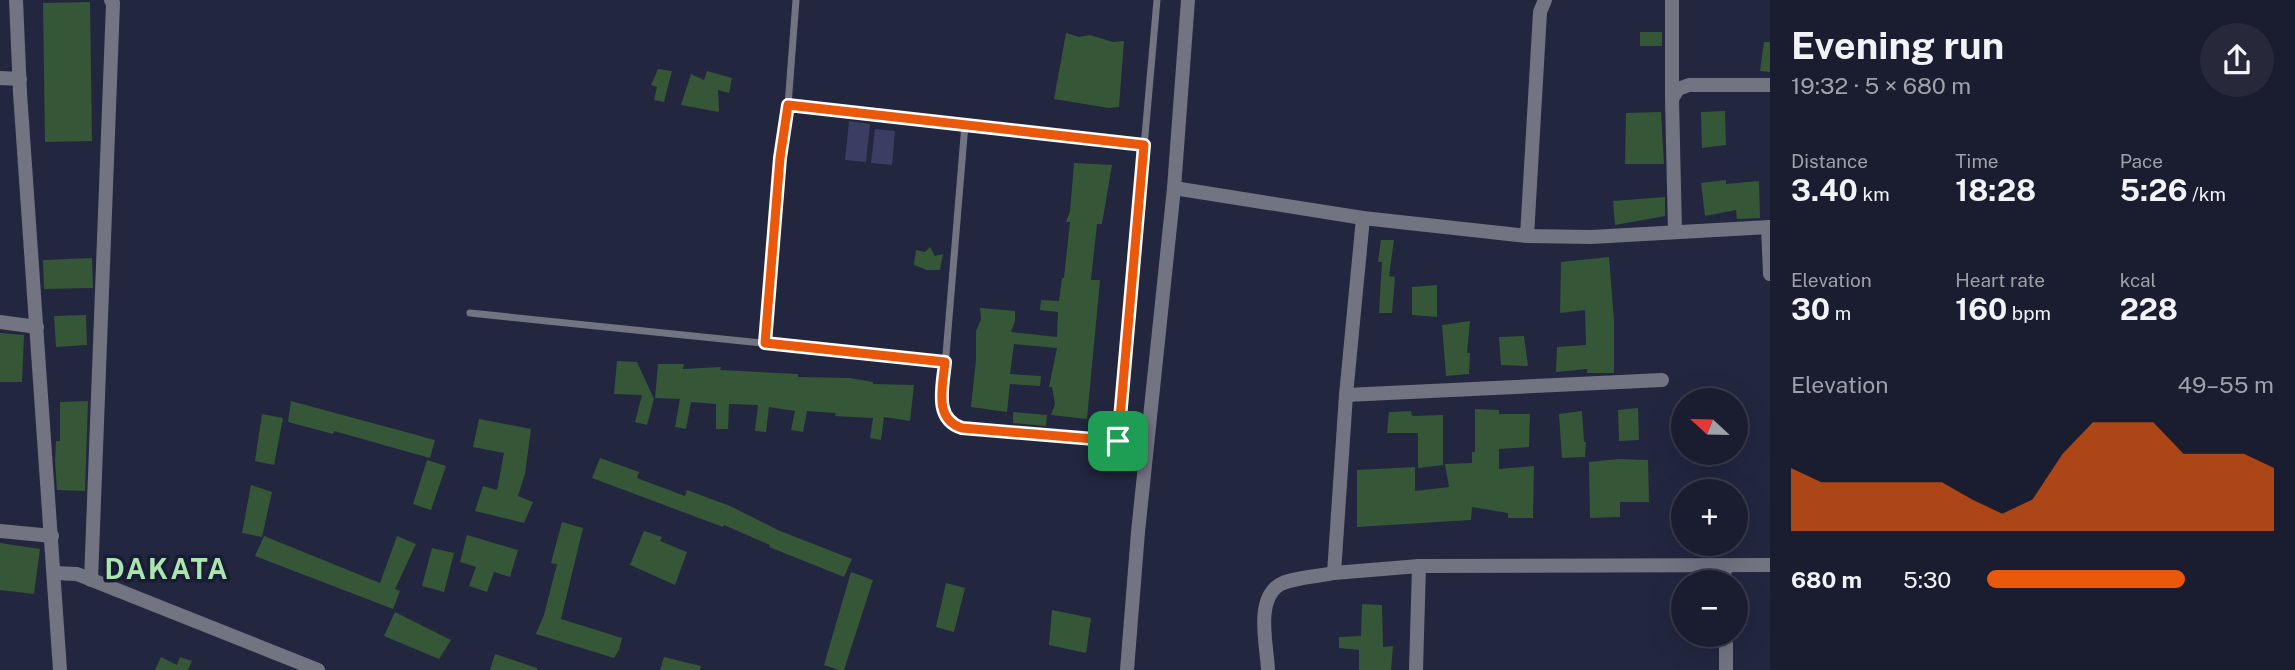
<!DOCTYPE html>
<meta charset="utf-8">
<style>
:root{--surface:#1a1c2f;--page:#27293b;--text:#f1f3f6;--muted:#9fa1aa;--line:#383a4b;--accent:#ea580c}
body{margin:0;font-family:"Public Sans",sans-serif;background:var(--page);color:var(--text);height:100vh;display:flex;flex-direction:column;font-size:26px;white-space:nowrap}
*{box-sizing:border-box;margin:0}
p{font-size:23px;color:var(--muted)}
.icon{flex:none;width:38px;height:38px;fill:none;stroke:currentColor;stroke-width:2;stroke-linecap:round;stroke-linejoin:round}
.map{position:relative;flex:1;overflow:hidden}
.details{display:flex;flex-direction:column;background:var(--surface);width:525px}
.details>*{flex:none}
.needle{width:46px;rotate:292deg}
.tools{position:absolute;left:1671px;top:388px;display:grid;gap:14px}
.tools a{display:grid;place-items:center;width:77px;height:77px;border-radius:50%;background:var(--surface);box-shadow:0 7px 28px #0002,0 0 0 2px var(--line);font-size:35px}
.pin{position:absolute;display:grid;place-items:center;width:60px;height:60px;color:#fff;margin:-30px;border-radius:14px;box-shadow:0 4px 10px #0006}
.round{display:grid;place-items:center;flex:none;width:74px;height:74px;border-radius:37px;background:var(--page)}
.headline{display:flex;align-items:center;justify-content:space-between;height:119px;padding:0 21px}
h1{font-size:38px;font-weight:700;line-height:52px}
.figures{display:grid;grid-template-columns:repeat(3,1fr);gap:10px;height:119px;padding:7px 21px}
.figures div{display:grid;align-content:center}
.figures b{font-size:30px;font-weight:700}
.figures small{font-size:19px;font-weight:400}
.figures p{font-size:19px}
.chart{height:196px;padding:14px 21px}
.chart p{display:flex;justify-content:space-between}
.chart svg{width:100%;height:126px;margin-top:7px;fill:var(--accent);opacity:.7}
ul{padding:0 21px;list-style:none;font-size:23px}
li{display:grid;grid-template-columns:112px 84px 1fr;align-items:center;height:52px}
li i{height:18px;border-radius:9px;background:var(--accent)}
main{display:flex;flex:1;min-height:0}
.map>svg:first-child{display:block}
.green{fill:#3a3e63}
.building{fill:#355737}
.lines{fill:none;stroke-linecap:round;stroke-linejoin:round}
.service{stroke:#727482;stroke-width:7}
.minor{stroke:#727482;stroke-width:14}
.tertiary{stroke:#727482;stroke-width:14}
.route-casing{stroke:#fff;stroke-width:14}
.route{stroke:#ea580c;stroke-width:9}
.labels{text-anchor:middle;stroke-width:7;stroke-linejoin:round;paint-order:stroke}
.district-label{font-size:28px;font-weight:bold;letter-spacing:2px;fill:#aae7ae;stroke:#191c34}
</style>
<main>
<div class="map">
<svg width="1770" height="670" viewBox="0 0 1770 670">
<rect width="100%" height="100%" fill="#22263f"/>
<!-- green -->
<g class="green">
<polygon points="849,121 870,124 866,162 845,160"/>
<polygon points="875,129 895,131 892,165 871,163"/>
</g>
<!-- building -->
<g class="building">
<polygon points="90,2 92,141 45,142 43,3"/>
<rect x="1640" y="32" width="22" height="14"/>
<polygon points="1066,33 1079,37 1090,35 1113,42 1124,41 1119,107 1109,108 1054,99"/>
<polygon points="1764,42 1770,42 1770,72 1760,71"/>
<polygon points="658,69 672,71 664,102 654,100 657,87 651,85"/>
<polygon points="707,71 732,78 729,93 718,90 719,112 681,105 691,74 704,80"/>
<polygon points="1725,111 1726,145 1702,148 1701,112"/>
<polygon points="1661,112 1664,164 1625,164 1626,113"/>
<polygon points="1074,163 1112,165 1102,224 1097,224 1091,280 1100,280 1087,419 1051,415 1055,404 1052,387 1049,387 1057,348 1014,344 1010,374 1041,376 1040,386 1010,384 1007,412 971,407 976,360 976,331 981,319 980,308 1015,311 1015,321 1011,332 1057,337 1058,312 1040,310 1041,300 1059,301 1062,278 1064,278 1070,222 1066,222 1070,211"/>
<polygon points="1726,180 1726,184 1759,181 1760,218 1737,219 1736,210 1705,216 1701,183"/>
<polygon points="1665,197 1665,216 1615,225 1613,201"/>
<polygon points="1381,240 1394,240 1389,276 1395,277 1392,313 1379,313 1382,262 1378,262"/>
<polygon points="930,247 935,256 943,254 940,270 927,270 914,265 916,250 925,252"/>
<polygon points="1609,257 1614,321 1614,373 1587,373 1587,369 1556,372 1557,347 1586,345 1585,310 1560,313 1561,262"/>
<polygon points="92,258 93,288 44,289 43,260"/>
<polygon points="1437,285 1437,317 1412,315 1412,287"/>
<polygon points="86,315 87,345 56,347 54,316"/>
<polygon points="1470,321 1467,353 1470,353 1469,374 1446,376 1442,325"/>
<polygon points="0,333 24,335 22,382 0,382"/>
<polygon points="1524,336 1528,366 1501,365 1499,337"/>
<polygon points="617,361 637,362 654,399 647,425 635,422 642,395 614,394"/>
<polygon points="658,364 684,364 683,369 721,367 720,370 798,374 798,377 850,378 873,382 873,384 914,385 910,421 884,417 881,440 870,438 873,418 835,416 836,413 807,411 803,432 791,430 795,411 769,407 766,432 755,431 758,405 729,404 728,429 716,429 716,404 691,402 686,429 675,427 680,399 655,398"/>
<polygon points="88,401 85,491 57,490 55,460 56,441 60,441 60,402"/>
<polygon points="291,401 435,440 430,458 334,431 333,434 288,422"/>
<polygon points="1638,408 1639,440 1619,441 1618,410"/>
<polygon points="1475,409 1499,410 1499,414 1530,414 1529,447 1499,449 1499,469 1534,466 1533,518 1508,518 1508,513 1472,507 1471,520 1357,527 1357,470 1415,467 1415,491 1449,487 1445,464 1472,463 1472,452 1475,452"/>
<polygon points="1411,411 1412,416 1443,415 1443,465 1418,468 1418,433 1387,433 1389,412"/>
<polygon points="1582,411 1584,442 1586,442 1585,457 1562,458 1559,414"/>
<polygon points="1013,412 1047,415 1046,426 1013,423"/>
<polygon points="262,414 283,418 274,465 255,461"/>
<polygon points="479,419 531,429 525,474 518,496 533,502 524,523 475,511 483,486 497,490 504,453 473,447"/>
<polygon points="600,458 639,472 637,478 685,496 687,490 730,506 780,531 852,559 844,577 769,547 770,545 724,525 723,527 592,478"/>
<polygon points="1618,459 1648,460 1649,502 1620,502 1620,517 1590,518 1589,462"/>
<polygon points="427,460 446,466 431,510 413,504"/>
<polygon points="251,485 272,492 262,537 242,533"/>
<polygon points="562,522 583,528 561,619 622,638 619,650 614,658 536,634 544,615 557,564 551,563"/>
<polygon points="644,531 662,537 660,541 687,552 675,585 630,565"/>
<polygon points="467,535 518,550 510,577 494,572 487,592 469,586 476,567 460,562"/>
<polygon points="264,536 380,583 397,536 416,544 395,589 400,591 393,609 255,556"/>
<polygon points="0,543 40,549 34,594 0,590"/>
<polygon points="432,548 454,553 444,592 422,586"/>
<polygon points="851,572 873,580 844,670 839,670 824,665"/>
<polygon points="946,583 965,588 954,632 936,627"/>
<polygon points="1362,604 1382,605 1383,647 1393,646 1391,670 1359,670 1359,650 1339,648 1339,637 1361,636"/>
<polygon points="1052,610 1091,618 1086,653 1049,645"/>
<polygon points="395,612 451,640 439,659 384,636"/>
<polygon points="495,654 537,668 537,670 490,670"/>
<polygon points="161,657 177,665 180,657 192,661 188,670 155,670"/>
<polygon points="664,657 701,666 700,670 660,670"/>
</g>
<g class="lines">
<!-- service -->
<g class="service">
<polyline points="788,105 1144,145"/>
<path d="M965,124L942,403C945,417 947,423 962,428L1147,443"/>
<polyline points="470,313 945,362"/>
<polyline points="766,343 780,158 788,105 796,0"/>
<polyline points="1118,441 1157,0"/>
</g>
<!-- minor -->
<g class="minor">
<polyline points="16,0 20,93 60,670"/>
<polyline points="1672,0 1672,98"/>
<polyline points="0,78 20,79"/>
<polyline points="1174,188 1363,218 1527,236 1540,12 1545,0"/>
<polyline points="1363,218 1346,395 1334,573 1419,566 1770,565"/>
<polyline points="1768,227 1770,274"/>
<polyline points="1675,232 1672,99 1678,89 1689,85 1770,85"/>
<polyline points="1527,236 1591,237 1770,227"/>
<polyline points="0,322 37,327"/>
<polyline points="1346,395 1662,380"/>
<polyline points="0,531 52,536"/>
<polyline points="1724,566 1725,583"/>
<polyline points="55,573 77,574 318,670"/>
<polyline points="91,580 113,3 111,0"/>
<polyline points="1726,635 1726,670"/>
<path d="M1268,670C1267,645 1255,601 1279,585C1289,578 1321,576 1334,573"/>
<polyline points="1416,670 1419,566"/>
</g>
<!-- tertiary -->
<polyline class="tertiary" points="1127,670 1138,532 1174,188 1188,0"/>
</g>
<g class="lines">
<!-- route casing -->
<g class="route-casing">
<path id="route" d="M788,105L1144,145L1118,441L962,428C933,419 943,386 945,362L765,343L780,158Z"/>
</g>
<!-- route -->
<use href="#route" class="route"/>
</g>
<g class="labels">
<!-- district labels -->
<g class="district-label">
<text x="167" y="579">DAKATA</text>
</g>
</g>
</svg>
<div class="tools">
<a><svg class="needle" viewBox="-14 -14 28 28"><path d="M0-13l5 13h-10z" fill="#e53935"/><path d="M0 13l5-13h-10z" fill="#9fa1aa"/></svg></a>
<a>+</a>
<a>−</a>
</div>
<div class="pin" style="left:1118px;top:441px;background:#1e9e55"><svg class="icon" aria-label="arrive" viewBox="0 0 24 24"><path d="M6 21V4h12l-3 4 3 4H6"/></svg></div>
</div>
<section class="details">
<div class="headline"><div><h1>Evening run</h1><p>19:32 · 5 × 680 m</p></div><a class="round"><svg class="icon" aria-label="share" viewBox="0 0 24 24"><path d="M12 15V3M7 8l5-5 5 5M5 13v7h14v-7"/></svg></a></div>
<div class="figures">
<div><p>Distance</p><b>3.40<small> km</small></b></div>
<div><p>Time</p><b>18:28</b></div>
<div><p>Pace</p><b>5:26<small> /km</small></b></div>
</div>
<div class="figures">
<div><p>Elevation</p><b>30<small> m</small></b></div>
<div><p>Heart rate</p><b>160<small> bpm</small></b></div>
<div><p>kcal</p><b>228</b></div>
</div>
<div class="chart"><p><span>Elevation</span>49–55 m</p>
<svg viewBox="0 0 160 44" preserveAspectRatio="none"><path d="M0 44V22L10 27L20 27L30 27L40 27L50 27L60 33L70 38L80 33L90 17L100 6L110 6L120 6L130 17L140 17L150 17L160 22V44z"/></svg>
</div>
<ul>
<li><b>680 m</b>5:30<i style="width:69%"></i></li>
</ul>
</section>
</main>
